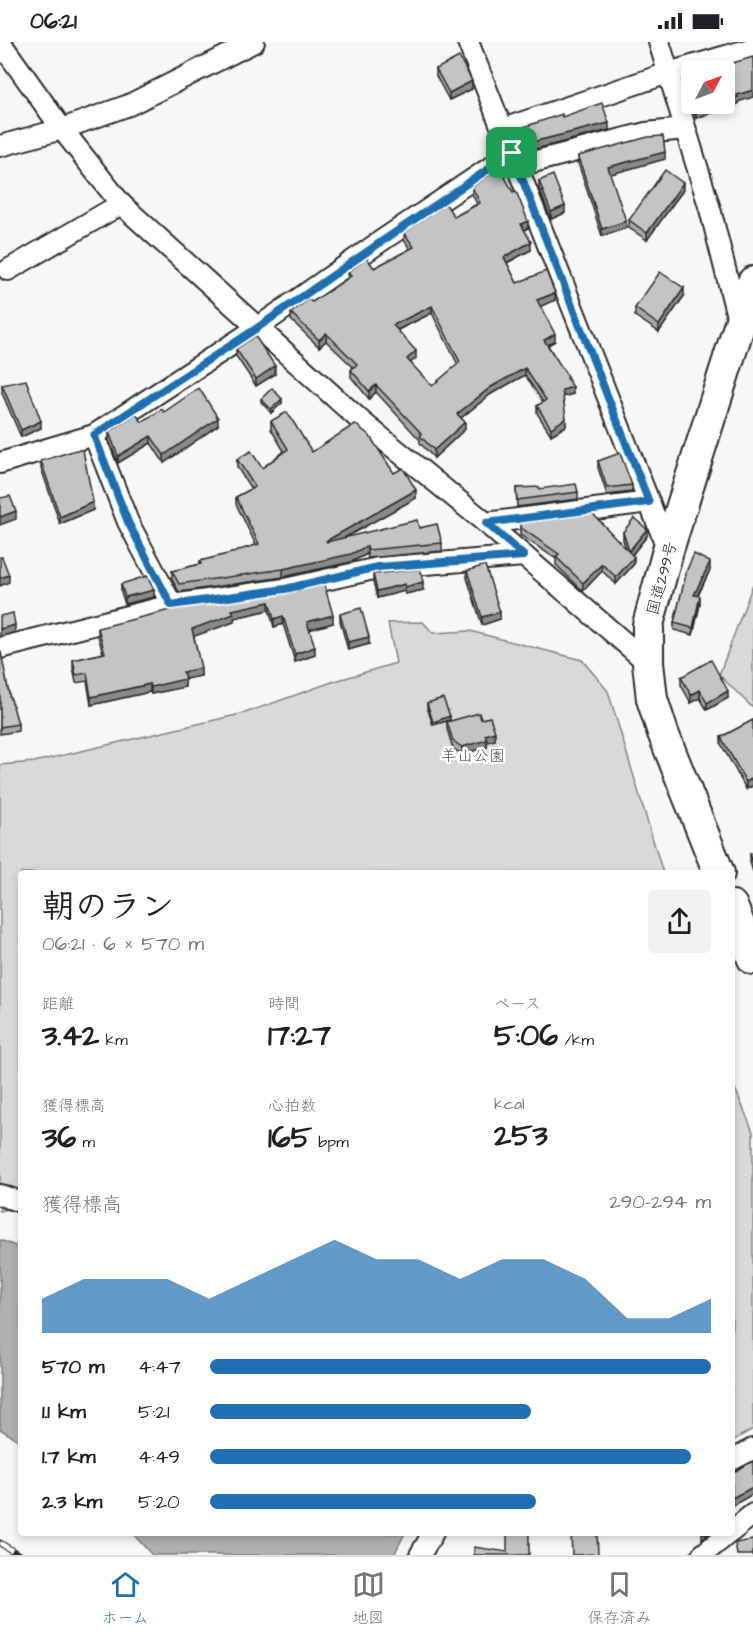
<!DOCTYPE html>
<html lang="ja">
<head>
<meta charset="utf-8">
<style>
	:root { --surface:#fff; --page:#f2f2f2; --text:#202124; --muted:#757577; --line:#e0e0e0; --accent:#1f6fb2 }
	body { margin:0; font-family:"Architects Daughter","Klee One",sans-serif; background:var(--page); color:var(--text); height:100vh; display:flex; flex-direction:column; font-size:22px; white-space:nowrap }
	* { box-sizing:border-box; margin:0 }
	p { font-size:20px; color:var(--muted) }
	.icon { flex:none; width:33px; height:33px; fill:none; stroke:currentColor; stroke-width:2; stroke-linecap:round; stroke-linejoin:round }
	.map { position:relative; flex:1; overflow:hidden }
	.side { position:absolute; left:18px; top:828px; width:717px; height:666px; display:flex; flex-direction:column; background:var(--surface); border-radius:6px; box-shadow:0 3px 9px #0003 }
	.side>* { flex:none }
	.needle { width:39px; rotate:49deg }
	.fabs { position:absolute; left:681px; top:18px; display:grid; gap:12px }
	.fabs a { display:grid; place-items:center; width:54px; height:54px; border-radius:6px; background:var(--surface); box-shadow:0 3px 9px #0003; font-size:30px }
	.pin { position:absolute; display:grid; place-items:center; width:51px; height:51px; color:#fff; margin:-26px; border-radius:12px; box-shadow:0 3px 9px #0006 }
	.round { display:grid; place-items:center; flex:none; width:63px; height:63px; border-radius:6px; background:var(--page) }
	.overview { display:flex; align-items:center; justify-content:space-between; height:102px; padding:0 24px }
	h1 { font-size:33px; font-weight:700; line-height:45px }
	.stats { display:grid; grid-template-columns:repeat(3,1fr); gap:9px; height:102px; padding:6px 24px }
	.stats div { display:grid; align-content:center }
	.stats b { font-size:30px; font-weight:700 }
	.stats small { font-size:16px; font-weight:400 }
	.stats p { font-size:16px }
	.chart { height:168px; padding:12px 24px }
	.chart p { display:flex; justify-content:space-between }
	.chart svg { width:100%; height:108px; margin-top:6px; fill:var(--accent); opacity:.7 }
	ul { padding:0 24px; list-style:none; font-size:20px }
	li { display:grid; grid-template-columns:96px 72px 1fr; align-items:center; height:45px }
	li i { height:15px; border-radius:8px; background:var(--accent) }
	.status { display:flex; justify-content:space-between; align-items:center; height:42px; padding:0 30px; background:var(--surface); direction:ltr }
	.status svg { height:16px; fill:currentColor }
	.tabs { display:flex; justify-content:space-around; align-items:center; height:84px; border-top:2px solid var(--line); background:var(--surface); font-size:16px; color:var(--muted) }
	.tabs a { display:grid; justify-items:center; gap:3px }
	.tabs .selected { color:var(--accent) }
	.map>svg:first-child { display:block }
	.green { fill:#d9d9d9; stroke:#828282; stroke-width:1.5 }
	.water { fill:#b0b0b0; stroke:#7b7b7b; stroke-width:1.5 }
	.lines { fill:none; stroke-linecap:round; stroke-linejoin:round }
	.minor-casing { stroke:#2b2b2b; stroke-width:24 }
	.highway-casing { stroke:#2b2b2b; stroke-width:34 }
	.minor { stroke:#fff; stroke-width:20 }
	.highway { stroke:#fff; stroke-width:30 }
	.rail-casing { stroke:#2b2b2b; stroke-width:7 }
	.rail { stroke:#fff; stroke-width:4.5; stroke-dasharray:14; stroke-linecap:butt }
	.wall { fill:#a9a9a9; stroke:#2b2b2b; stroke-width:1.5; fill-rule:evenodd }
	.shaded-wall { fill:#898989; stroke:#2b2b2b; stroke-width:1.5 }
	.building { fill:#c4c4c4; stroke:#2b2b2b; stroke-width:1.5; fill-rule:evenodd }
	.route-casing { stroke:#fff; stroke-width:12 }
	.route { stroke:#1f6fb2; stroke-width:8 }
	.labels { text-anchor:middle; stroke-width:5; stroke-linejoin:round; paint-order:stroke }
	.street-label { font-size:16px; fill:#2b2b2b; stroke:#fff }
	.park-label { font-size:16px; fill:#565656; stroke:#fff }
</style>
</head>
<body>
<div class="status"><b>06:21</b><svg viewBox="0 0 49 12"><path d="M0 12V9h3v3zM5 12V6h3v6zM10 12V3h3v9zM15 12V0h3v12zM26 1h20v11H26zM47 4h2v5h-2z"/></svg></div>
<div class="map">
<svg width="753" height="1513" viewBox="0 0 753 1513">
	<rect width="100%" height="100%" fill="#f7f7f7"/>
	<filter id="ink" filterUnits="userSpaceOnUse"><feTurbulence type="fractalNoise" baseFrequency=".0167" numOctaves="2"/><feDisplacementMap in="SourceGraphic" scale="12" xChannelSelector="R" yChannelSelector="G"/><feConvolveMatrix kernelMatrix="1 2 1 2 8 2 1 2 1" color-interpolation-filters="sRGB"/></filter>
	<g filter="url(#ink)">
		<g class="green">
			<polygon points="753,542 753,666 719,633"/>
			<polygon points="423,580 433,591 470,589 582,618 608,649 663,831 21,831 21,1164 0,1169 0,723 34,720 245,671 332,640 396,621 388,581"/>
			<polygon points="732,1039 753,1090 753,1387 732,1399"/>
		</g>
		<g class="water">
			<polygon points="0,1198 21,1206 21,1400 0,1387"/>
			<polygon points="132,1491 405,1491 394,1513 152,1513"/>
		</g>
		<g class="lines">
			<g class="minor-casing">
				<g id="minor">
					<polyline points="0,0 62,87 121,162 361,379 486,481 648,621"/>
					<polyline points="468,0 668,508"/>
					<polyline points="659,0 710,167 739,282"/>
					<polyline points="503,87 668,31 753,6"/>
					<polyline points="0,104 62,87 129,63 254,0"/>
					<polyline points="517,124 646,91 685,87"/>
					<polyline points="8,228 121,162"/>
					<polyline points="94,393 128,480 172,563"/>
					<polyline points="0,421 94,393 257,286 381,199 512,111"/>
					<polyline points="486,481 649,460"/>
					<polyline points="0,606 172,563 285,547 378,526 524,514"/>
					<polyline points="0,1153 21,1160"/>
					<polyline points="732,1418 753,1407"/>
					<polyline points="732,1489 753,1472"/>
					<polyline points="420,1513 433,1491"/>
					<polyline points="702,1513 729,1491"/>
				</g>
			</g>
			<g class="highway-casing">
				<g id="highway">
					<polyline points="719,831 663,691 652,657 648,621 648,583 668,508 753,240"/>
					<polyline points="732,864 753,917"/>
				</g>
			</g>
			<use href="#minor" class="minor"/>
			<use href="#highway" class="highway"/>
			<g class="rail-casing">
				<polyline id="rail" points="0,1501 19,1513"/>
			</g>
			<use href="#rail" class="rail"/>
		</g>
		<g class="wall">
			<polygon points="726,23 738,62 696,76 685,43 685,35 692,33 692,62 724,62"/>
			<polygon points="436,27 472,47 449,58 436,34"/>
			<polygon points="562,75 609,88 524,110 518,95 518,87"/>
			<polygon points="578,114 665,117 610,132 626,186 602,194 578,121"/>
			<polygon points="539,139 565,171 551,177 539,146"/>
			<path d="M472,145L528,186L524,188L531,208L507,221L517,241L555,258L540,264L555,299L548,303L568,338L573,352L563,355L566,384L551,393L537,371V364L543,360L525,333L491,352L461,376L465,387L434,416L420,401V398L376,350L369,357L351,335V328L353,325L326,299L319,305L291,278V271L312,260L348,236V230L374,226L410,207L404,198V191L454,175L477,162L472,152ZM432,271L458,323L432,344L410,321L416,316L398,288Z"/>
			<polygon points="683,148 647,198 629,186 629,178"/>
			<polygon points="684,254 659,290 635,274 635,266"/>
			<polygon points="236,307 275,332 256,344 236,314"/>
			<polygon points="2,343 41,386 21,395 2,351"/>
			<polygon points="261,357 282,361 271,371 261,360"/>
			<polygon points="164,370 218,383 164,421 151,401 118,421 109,398 109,390 142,380"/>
			<polygon points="271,379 312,410 394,431 416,456 346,495 419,486 442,501 442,509 368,516 367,512 351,520 283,535 179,550 172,537 172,529 200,522 200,519 236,510 256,503 236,462 236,455 251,447 237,425 237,417 262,426 284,409 271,387"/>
			<polygon points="41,419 93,468 60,482 41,426"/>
			<polygon points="598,419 632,443 632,450 607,453 598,426"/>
			<polygon points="516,446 578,450 578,457 517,465"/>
			<polygon points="520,481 626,506 623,498 623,490 647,494 632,513 634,522 616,542 602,529 583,549 556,523 556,517 520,493"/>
			<polygon points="710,528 698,554 700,562 693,593 674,588 674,581 685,538 685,532"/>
			<polygon points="467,529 500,577 482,583 467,536"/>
			<polygon points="373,532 423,548 405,552 405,549 377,556 373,539"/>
			<polygon points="121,542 154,555 125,562 121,550"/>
			<polygon points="287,551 333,581 309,588 315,613 295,620 283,582 274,585 269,568 234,576 234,580 194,594 201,634 185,637 185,645 151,652 150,650 91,663 87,639 76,641 73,626 73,618 103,611 98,594 98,586"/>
			<polygon points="340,572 369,602 348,608 340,579"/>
			<polygon points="0,610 10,657 18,682 18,689 0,692"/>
			<polygon points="681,635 728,656 707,668 700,656 691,661 681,643"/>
			<polygon points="427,661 450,678 433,683 427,665"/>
			<polygon points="481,677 495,698 487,700 487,705 462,712 453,707 447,687 447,680"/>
			<polygon points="753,678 746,747 721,702 721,695"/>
			<polygon points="753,811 753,830 750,820 750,812"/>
		</g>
		<g class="shaded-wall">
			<polygon points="472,39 472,47 449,58 449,51"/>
			<polygon points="753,48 753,55 738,60 738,62 696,76 696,69 718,62 724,62 724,59 737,53"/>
			<polygon points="609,81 609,88 524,110 524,102"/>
			<polygon points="665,110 665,117 608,133 608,125"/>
			<polygon points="683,141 683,148 647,198 647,191"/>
			<polygon points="565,164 565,171 551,177 551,170"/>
			<polygon points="528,179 528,186 521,189 521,182"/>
			<polygon points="626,179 626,186 602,194 602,187"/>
			<polygon points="531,200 531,208 504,222 504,215"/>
			<polygon points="684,246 684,254 659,290 659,283"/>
			<polygon points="555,251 555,258 537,266 537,258"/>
			<polygon points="432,264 432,271 393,290 393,283"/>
			<polygon points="326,291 326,299 319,305 319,298"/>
			<polygon points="555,292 555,299 544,305 544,298"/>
			<polygon points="416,309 416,316 407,324 407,317"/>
			<polygon points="275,324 275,332 256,344 256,337"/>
			<polygon points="525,326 525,333 491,352 457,379 457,372 491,345"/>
			<polygon points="376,343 376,350 369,357 369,349"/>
			<polygon points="573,345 573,352 562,355 562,348"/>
			<polygon points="282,357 282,361 271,371 271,367"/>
			<polygon points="218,376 218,383 164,421 164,413"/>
			<polygon points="566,376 566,384 551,393 551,386"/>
			<polygon points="41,379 41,386 21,395 21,388"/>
			<polygon points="465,380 465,387 434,416 434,408"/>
			<polygon points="151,394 151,401 118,421 118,414"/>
			<polygon points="416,448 416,456 326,506 326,499"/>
			<polygon points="93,460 93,468 60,482 60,475"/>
			<polygon points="16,469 16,477 0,483 0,475"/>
			<polygon points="647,487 647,494 629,516 629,509"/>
			<polygon points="367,504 367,512 351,520 283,535 283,527"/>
			<polygon points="634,515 634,522 616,542 616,535"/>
			<polygon points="710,520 710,528 694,560 694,553"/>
			<polygon points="602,522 602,529 583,549 583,541"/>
			<polygon points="9,533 9,540 0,544 0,536"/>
			<polygon points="423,540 423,548 405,552 405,545"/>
			<polygon points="405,542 405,549 377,556 377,549"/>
			<polygon points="154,548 154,555 125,562 125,555"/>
			<polygon points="700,554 700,562 693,593 693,586"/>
			<polygon points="269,560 269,568 234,576 234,580 192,595 192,587 232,568"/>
			<polygon points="500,570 500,577 482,583 482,575"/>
			<polygon points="333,573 333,581 307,588 307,580"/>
			<polygon points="283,574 283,582 274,585 274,577"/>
			<polygon points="15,583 15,590 0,595 0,587"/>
			<polygon points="369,595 369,602 348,608 348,600"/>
			<polygon points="315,605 315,613 295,620 295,612"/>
			<polygon points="201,626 201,634 185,637 185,645 151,652 151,645 183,630"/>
			<polygon points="150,642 150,650 91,663 91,655"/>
			<polygon points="700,648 700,656 691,661 691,653"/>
			<polygon points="728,649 728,656 707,668 707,661"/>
			<polygon points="450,674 450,678 433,683 433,680"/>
			<polygon points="495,690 495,698 487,700 487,705 462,712 462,705 485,693"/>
			<polygon points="753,736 753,744 746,747 746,740"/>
			<polygon points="753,1445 753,1452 732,1464 732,1456"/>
			<polygon points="702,1491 709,1491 702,1497"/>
		</g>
		<g class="building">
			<polygon points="459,15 472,39 449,51 436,27"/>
			<polygon points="753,15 753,48 737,53 738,55 724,59 724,28 704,28 726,21 726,23"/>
			<polygon points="692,33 692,56 685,35"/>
			<polygon points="602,61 609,81 524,102 518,87 562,72 562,75"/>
			<polygon points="694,62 718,62 696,69"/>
			<polygon points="663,94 665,110 608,125 626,179 602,187 578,114 648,95"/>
			<path d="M500,126L513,150L516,149L528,179L521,182L531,200L504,215L517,241L546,229L555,251L537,258L555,292L544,298L568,335L567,336L573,345L562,348L566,376L551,386L537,364L546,358L525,326L491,345L457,372L465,380L434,408L420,394L422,392L376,343L369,349L351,328L357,322L326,291L319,298L291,271L308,257L312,260L351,234L348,230L367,216L374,226L414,205L404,191L446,162L454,175L480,161L472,145ZM432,264L460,320L432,344L407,317L416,309L393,283Z"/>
			<polygon points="665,128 683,141 647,191 629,178"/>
			<polygon points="553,133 565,164 551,170 539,139"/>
			<polygon points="660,230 684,246 659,283 635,266"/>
			<polygon points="255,294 275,324 256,337 236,307"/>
			<polygon points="26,338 41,379 21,388 2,343"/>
			<polygon points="199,346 218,376 164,413 151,394 118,414 109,390 136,372 142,380 162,367 164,370"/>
			<polygon points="272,346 282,357 271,367 261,357"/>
			<polygon points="287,370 312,410 355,382 369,393 394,431 403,426 416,448 326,499 327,500 417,478 419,486 437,482 442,501 368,508 367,504 351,512 283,527 179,542 172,529 201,522 200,519 236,510 236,509 259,502 236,455 255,445 237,417 251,409 262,426 288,407 271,379"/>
			<polygon points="76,408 83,408 93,460 60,475 41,419"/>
			<polygon points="620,411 632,443 607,446 598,419"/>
			<polygon points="576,442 578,450 517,458 516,446 539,445 539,447"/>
			<polygon points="10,454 16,469 0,475 0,456"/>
			<polygon points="593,472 634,515 616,535 602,522 583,541 556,515 559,512 520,485 520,481"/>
			<polygon points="634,476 647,487 629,509 623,490"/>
			<polygon points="694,512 710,520 694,553 700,554 693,586 674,581 686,532 685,532"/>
			<polygon points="0,515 2,515 9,533 0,536"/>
			<polygon points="485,523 500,570 482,575 467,529"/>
			<polygon points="420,527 423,540 405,545 405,542 377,549 373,532"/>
			<polygon points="147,534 154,548 125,555 121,542"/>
			<polygon points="324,542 333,573 307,580 315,605 295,612 283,574 274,577 269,560 232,568 234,572 192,587 201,626 183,630 185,637 151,645 150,642 91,655 87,631 76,633 73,618 105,611 98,586 174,567 287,551"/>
			<polygon points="361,566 369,595 348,600 340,572"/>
			<polygon points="13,571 15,583 0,587 0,574"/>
			<polygon points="0,610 1,610 10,657 11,657 18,682 0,685"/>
			<polygon points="711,618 728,649 707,661 700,648 691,653 681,635"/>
			<polygon points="443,656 450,674 433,680 427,661"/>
			<polygon points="479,671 481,677 490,675 495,690 485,693 487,698 462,705 453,699 447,680"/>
			<polygon points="753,678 753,736 746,740 721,695"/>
			<polygon points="753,811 753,822 750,812"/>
			<polygon points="753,1419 753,1445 732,1456 732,1431"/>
			<polygon points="507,1491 529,1491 529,1513 474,1513 474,1505 507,1510"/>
			<polygon points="571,1491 597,1491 598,1512 572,1513"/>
			<polygon points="753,1498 753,1513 737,1513 735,1501"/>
		</g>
	</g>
	<g class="lines" filter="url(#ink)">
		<g class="route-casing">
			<polygon id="route" points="512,111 649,460 486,481 524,514 378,525 285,547 171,563 128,480 94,393 257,286 381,200"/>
		</g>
		<use href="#route" class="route"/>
	</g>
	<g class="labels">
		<g class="street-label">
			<text transform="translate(661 536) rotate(-75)" y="6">国道299号</text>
		</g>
		<g class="park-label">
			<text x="473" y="719">羊山公園</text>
		</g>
	</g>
</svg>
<div class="fabs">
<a><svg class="needle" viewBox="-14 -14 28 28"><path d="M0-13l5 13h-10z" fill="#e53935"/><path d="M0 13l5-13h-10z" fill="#757577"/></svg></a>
</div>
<div class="pin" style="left:512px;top:111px;background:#1e9e55"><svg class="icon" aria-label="arrive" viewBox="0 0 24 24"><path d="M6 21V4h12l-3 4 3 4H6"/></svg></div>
<section class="side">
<div class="overview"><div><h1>朝のラン</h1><p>06:21 · 6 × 570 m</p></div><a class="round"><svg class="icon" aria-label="share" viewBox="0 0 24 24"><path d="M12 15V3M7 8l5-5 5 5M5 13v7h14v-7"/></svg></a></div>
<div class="stats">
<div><p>距離</p><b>3.42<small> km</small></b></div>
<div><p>時間</p><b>17:27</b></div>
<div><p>ペース</p><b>5:06<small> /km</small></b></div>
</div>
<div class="stats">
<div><p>獲得標高</p><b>36<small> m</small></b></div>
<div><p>心拍数</p><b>165<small> bpm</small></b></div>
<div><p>kcal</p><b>253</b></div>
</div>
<div class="chart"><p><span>獲得標高</span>290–294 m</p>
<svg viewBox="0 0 160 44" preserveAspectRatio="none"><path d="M0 44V30L10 22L20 22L30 22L40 30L50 22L60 14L70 6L80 14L90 14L100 22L110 14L120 14L130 22L140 38L150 38L160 30V44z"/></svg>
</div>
<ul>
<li><b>570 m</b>4:47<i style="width:100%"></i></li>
<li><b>1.1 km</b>5:21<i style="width:64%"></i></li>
<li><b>1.7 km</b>4:49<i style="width:96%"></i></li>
<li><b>2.3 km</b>5:20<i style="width:65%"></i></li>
</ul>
</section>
</div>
<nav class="tabs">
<a class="selected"><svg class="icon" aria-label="home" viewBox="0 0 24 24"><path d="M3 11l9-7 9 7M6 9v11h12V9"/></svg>ホーム</a>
<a><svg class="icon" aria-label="map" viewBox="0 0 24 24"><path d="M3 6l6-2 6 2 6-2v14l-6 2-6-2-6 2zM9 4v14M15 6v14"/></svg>地図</a>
<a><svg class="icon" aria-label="saved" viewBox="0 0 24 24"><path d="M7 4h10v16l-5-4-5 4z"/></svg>保存済み</a>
</nav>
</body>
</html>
